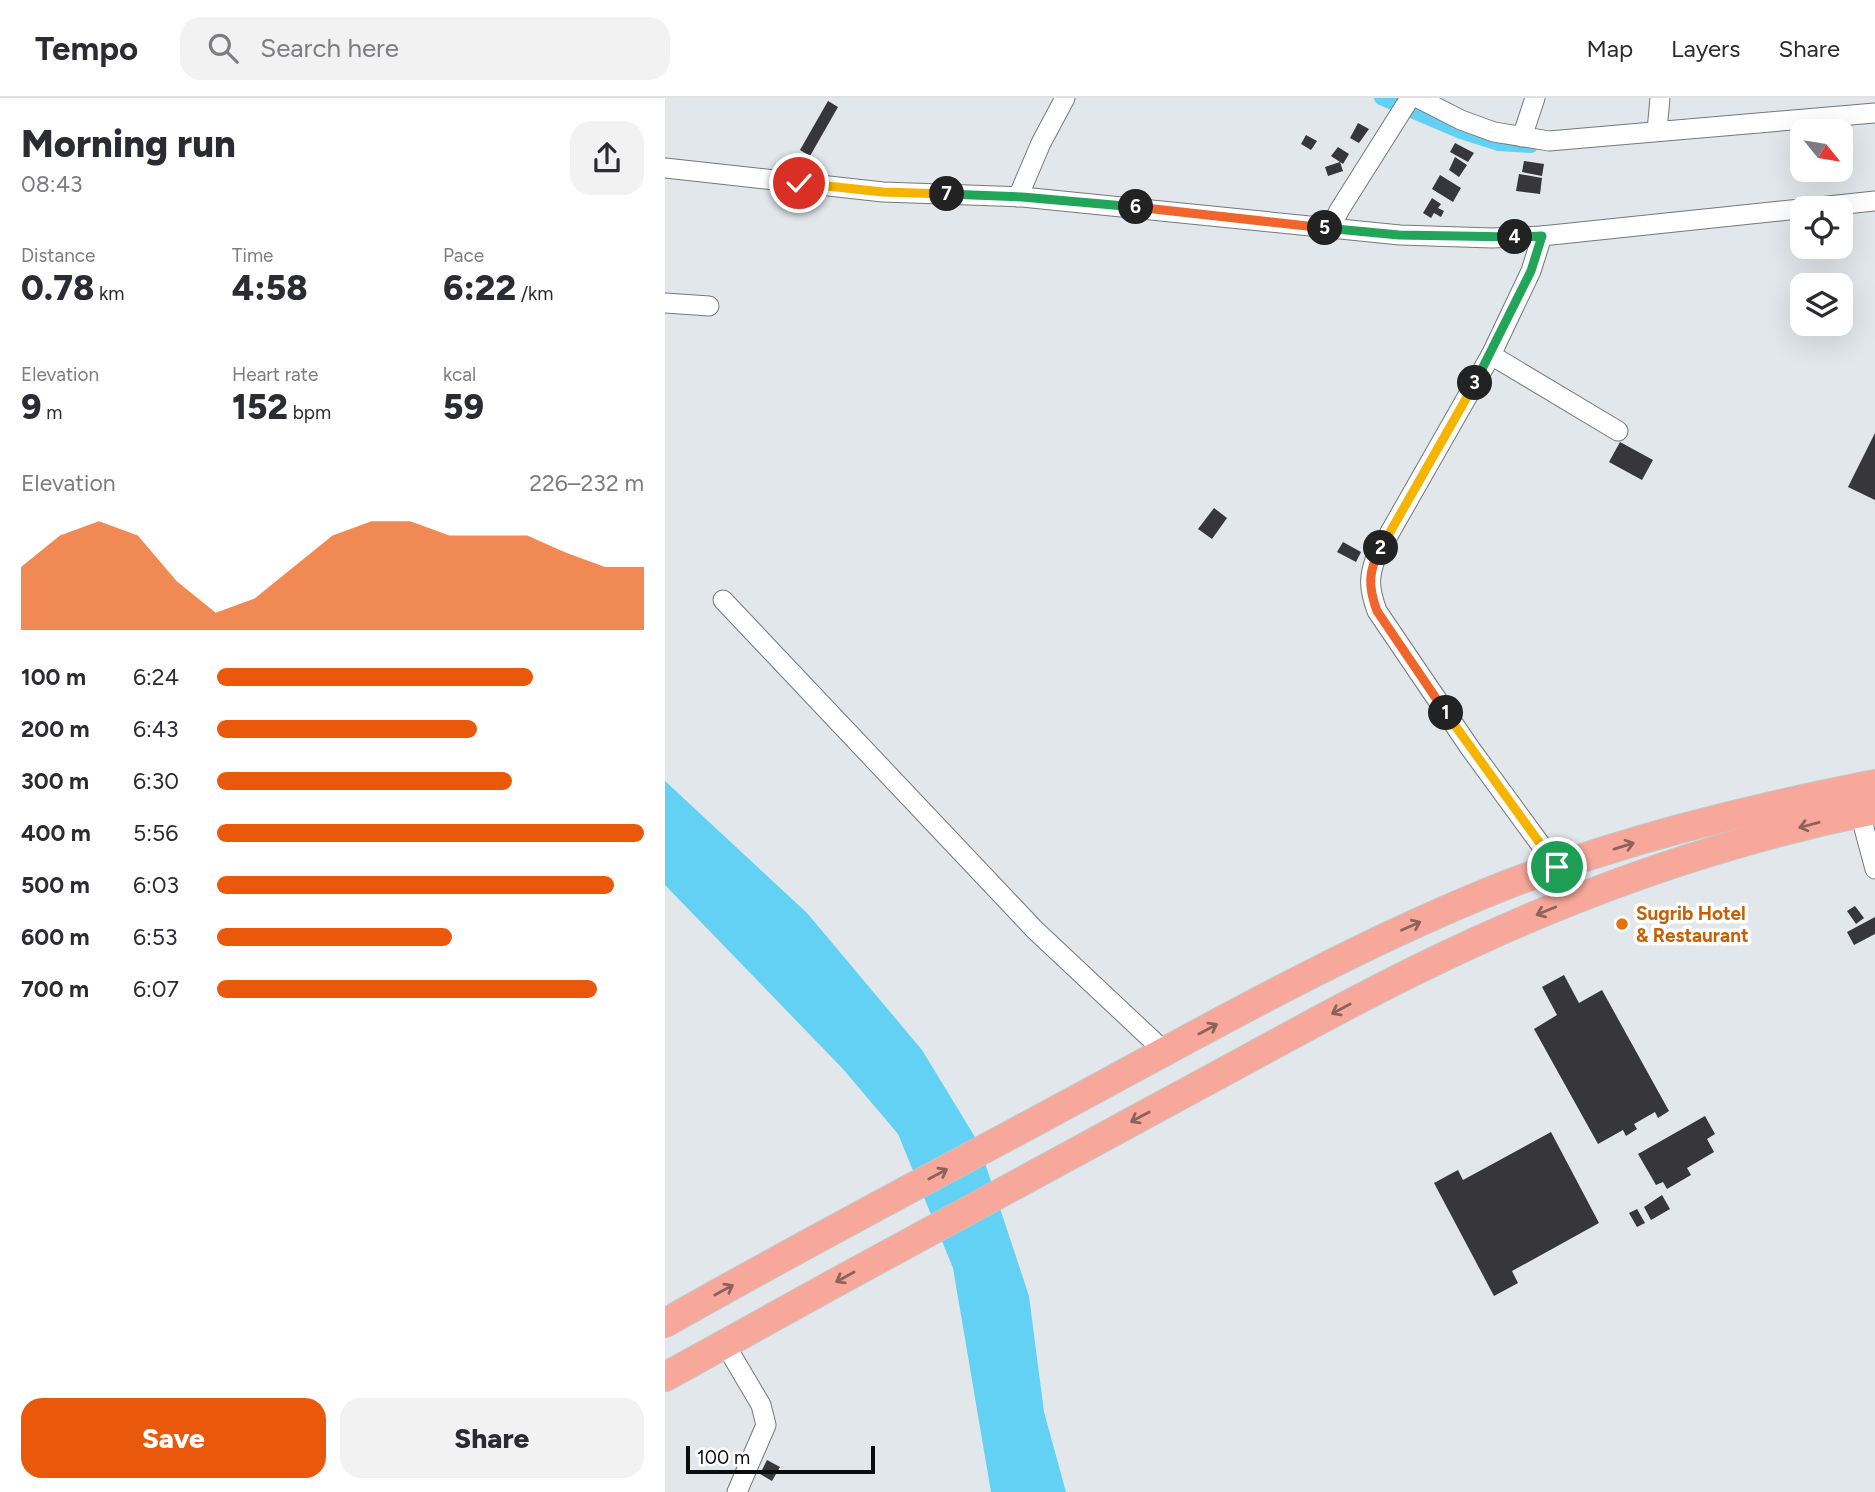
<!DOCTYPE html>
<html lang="en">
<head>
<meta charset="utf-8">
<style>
	:root { --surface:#fff; --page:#f2f2f3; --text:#2b2b33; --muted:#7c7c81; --line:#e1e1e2; --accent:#ea580c }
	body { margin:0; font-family:Figtree,sans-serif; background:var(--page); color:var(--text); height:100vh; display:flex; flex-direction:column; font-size:26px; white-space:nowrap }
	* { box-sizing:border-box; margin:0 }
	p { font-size:23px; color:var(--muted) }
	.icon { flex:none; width:38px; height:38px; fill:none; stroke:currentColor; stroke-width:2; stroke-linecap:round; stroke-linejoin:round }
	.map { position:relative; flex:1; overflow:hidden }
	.details { display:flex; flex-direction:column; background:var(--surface); width:665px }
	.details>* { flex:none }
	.needle { width:46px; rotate:120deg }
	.tools { position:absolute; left:1125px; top:21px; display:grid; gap:14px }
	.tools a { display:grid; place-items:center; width:63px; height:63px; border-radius:14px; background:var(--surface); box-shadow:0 7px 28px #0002; font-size:35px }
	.scale { position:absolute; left:21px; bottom:18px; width:189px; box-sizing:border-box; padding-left:7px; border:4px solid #0b0c0d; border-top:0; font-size:19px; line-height:24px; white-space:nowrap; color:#0b0c0d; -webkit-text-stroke:5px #fff; paint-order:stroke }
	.pin { position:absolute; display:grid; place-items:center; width:60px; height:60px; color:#fff; margin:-30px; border:4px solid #fff; border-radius:50%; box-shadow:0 2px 7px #0007 }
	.km { position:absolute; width:35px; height:35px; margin:-18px; border-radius:50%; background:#222; color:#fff; font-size:19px; line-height:35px; text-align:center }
	.round { display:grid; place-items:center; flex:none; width:74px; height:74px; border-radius:21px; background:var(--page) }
	.summary { display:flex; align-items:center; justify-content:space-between; height:119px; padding:0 21px }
	h1 { font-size:38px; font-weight:800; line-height:52px }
	.figures { display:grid; grid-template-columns:repeat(3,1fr); gap:10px; height:119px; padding:7px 21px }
	.figures div { display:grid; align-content:center }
	.figures b { font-size:35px; font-weight:800 }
	.figures small { font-size:19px; font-weight:400 }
	.figures p { font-size:19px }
	.chart { height:196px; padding:14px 21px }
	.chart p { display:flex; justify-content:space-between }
	.chart svg { width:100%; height:126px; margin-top:7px; fill:var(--accent); opacity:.7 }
	.button { display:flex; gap:14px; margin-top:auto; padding:14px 21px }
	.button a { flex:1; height:80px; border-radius:21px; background:var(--accent); color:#fff; font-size:28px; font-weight:800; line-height:80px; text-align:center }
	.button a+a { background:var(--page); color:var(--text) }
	ul { padding:0 21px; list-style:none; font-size:23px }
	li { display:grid; grid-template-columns:112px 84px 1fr; align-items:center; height:52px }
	li i { height:18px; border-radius:9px; background:var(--accent) }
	header { display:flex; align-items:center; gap:42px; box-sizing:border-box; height:98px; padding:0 35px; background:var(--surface); border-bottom:2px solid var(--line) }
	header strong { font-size:33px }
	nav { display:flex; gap:38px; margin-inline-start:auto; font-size:24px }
	.search { width:490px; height:63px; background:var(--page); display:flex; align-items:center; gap:18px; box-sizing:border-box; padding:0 24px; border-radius:21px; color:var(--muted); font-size:26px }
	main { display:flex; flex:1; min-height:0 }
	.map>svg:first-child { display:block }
	.water { fill:#62d1f3 }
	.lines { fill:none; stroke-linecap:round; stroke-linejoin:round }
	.canal { stroke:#62d1f3; stroke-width:14 }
	.building { fill:#36363b }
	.minor-casing { stroke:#73787b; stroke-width:21 }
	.highway-casing { stroke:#c4c5c5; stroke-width:30 }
	.minor { stroke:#fff; stroke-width:19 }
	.highway { stroke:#f8a89a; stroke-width:28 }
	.oneway { stroke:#8d625b }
	.split-1-casing { stroke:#fff; stroke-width:14 }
	.split-2-casing { stroke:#fff; stroke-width:14 }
	.split-3-casing { stroke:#fff; stroke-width:14 }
	.split-4-casing { stroke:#fff; stroke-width:14 }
	.split-5-casing { stroke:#fff; stroke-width:14 }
	.split-6-casing { stroke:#fff; stroke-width:14 }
	.split-7-casing { stroke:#fff; stroke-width:14 }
	.split-8-casing { stroke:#fff; stroke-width:14 }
	.split-1 { stroke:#f5b400; stroke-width:9 }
	.split-2 { stroke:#f0652b; stroke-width:9 }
	.split-3 { stroke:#f5b400; stroke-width:9 }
	.split-4 { stroke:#22a559; stroke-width:9 }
	.split-5 { stroke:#22a559; stroke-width:9 }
	.split-6 { stroke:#f0652b; stroke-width:9 }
	.split-7 { stroke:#22a559; stroke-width:9 }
	.split-8 { stroke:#f5b400; stroke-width:9 }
	.food-dot { fill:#e8710a; stroke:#fff; stroke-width:2.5 }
	.labels { text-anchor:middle; stroke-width:7; stroke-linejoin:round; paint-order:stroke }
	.food-label { font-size:19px; font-weight:bold; fill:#c56008; stroke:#fff; text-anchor:start }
</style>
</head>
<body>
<header>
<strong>Tempo</strong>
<div class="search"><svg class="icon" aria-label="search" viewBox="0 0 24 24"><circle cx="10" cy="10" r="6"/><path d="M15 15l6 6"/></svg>Search here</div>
<nav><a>Map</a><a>Layers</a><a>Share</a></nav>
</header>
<main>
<section class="details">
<div class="summary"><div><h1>Morning run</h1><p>08:43</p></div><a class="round"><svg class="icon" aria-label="share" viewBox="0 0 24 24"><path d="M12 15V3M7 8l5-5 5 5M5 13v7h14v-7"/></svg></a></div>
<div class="figures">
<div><p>Distance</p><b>0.78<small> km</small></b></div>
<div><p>Time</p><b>4:58</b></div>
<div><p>Pace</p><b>6:22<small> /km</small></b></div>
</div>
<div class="figures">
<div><p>Elevation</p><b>9<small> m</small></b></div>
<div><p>Heart rate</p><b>152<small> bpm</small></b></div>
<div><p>kcal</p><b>59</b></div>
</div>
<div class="chart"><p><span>Elevation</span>226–232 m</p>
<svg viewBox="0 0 160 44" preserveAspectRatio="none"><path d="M0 44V22L10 11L20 6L30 11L40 27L50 38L60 33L70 22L80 11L90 6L100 6L110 11L120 11L130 11L140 17L150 22L160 22V44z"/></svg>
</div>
<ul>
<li><b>100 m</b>6:24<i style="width:74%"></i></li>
<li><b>200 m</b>6:43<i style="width:61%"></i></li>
<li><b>300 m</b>6:30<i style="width:69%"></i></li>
<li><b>400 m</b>5:56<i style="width:100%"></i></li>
<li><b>500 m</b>6:03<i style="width:93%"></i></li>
<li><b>600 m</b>6:53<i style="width:55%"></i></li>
<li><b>700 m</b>6:07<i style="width:89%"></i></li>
</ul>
<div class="button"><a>Save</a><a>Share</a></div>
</section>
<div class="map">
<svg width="1210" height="1394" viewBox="0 0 1210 1394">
	<rect width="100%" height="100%" fill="#e2e7eb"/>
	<polygon class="water" points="0,683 142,815 257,952 313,1044 364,1198 379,1314 401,1394 326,1394 288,1170 233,1036 178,971 0,787"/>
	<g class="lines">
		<polyline class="canal" points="716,0 796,34 834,46 866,48"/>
	</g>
	<g class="building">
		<polygon points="163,3 173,9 145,58 135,52"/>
		<polygon points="693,25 704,31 694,45 685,40"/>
		<polygon points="641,37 652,43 646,52 636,46"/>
		<polygon points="790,45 809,55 803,64 785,54"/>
		<polygon points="673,49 684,56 678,66 666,58"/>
		<polygon points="790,59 802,67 794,79 784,72"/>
		<polygon points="859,63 879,66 877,78 857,74"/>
		<polygon points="675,64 678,73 663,78 660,69"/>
		<polygon points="854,76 877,80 875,96 851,93"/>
		<polygon points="775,77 796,90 788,104 767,91"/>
		<polygon points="767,100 776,106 773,110 779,113 776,119 769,115 766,120 758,115"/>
		<polygon points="1210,335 1210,402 1183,389"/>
		<polygon points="955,344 988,362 977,382 944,364"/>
		<polygon points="549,410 562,420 547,441 533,431"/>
		<polygon points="678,444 696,454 691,464 672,454"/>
		<polygon points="1190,808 1199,820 1191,826 1182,813"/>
		<polygon points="1210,819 1210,836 1189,847 1182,834"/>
		<polygon points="899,877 914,905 937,892 1004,1013 993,1020 990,1014 969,1026 972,1031 961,1038 958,1032 933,1046 869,931 892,917 877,889"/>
		<polygon points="1040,1018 1050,1036 1042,1041 1049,1054 1022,1070 1026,1077 1002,1091 998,1084 991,1087 973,1056"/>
		<polygon points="886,1034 934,1125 847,1173 853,1185 829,1198 769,1085 793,1072 798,1082"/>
		<polygon points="997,1097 1005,1111 986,1122 979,1109"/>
		<polygon points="972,1111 980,1125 972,1129 964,1115"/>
		<polygon points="102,1362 115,1369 107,1383 95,1376"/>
	</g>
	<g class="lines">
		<g class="minor-casing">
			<g id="minor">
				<polyline points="753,0 796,22 829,34 884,43 1210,15"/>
				<polyline points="992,33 995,0"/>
				<polyline points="857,39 870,0"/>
				<polyline points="0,70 218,94 357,99 735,137 827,140 877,138 1210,103"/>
				<polyline points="353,99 376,45 400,0"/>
				<polyline points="665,130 675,111 745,0"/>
				<path d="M877,138L866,173L826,257L712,457C703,478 704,491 712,513L805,650L892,769"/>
				<polyline points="0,205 44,208"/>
				<polyline points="826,257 953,333"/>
				<polyline points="58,502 370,832 500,954"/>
				<polyline points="1195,715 1210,771"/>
				<polyline points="60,1246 96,1307 101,1327 72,1394"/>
			</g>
		</g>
		<g class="highway-casing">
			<g id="highway">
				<path d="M0,1225C128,1152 258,1084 388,1014C535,935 681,851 836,789C957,742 1083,711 1210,686"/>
				<path d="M0,1279C167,1186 334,1095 503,1004C604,950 703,893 808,845C936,786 1071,740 1210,712"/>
			</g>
		</g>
		<use href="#minor" class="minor"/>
		<use href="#highway" class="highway"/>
	</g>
	<defs><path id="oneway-shaft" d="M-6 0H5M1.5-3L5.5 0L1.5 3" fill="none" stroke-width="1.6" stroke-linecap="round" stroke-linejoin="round" transform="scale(1.75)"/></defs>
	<g class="oneway">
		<use href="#oneway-shaft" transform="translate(1144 727) rotate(165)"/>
		<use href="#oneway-shaft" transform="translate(959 748) rotate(-17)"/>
		<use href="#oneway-shaft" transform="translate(881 813) rotate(158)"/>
		<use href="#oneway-shaft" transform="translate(746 828) rotate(-24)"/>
		<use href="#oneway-shaft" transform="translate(676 911) rotate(152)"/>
		<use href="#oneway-shaft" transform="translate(543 931) rotate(-28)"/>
		<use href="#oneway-shaft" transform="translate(475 1019) rotate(152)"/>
		<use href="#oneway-shaft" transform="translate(273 1076) rotate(-28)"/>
		<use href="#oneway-shaft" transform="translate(180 1179) rotate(151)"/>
		<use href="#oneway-shaft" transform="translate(59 1192) rotate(-29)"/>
	</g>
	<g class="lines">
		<g class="split-1-casing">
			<polyline id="split-1" points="781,615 892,769"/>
		</g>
		<g class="split-2-casing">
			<path id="split-2" d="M716,450C703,472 703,489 712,513L781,615"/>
		</g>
		<g class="split-3-casing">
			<polyline id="split-3" points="716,450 810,285"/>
		</g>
		<g class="split-4-casing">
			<polyline id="split-4" points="810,285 866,173 877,138 850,139"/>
		</g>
		<g class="split-5-casing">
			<polyline id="split-5" points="660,130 734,137 850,139"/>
		</g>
		<g class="split-6-casing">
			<polyline id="split-6" points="471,109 660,130"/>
		</g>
		<g class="split-7-casing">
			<polyline id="split-7" points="282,96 357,99 471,109"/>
		</g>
		<g class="split-8-casing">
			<polyline id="split-8" points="134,85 218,94 282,96"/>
		</g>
		<use href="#split-1" class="split-1"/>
		<use href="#split-2" class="split-2"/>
		<use href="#split-3" class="split-3"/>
		<use href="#split-4" class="split-4"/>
		<use href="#split-5" class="split-5"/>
		<use href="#split-6" class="split-6"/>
		<use href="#split-7" class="split-7"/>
		<use href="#split-8" class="split-8"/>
	</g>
	<circle class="food-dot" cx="957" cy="826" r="7"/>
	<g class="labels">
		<g class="food-label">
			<text x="971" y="822">Sugrib Hotel<tspan x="971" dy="22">&amp; Restaurant</tspan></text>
		</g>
	</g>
</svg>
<div class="tools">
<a><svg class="needle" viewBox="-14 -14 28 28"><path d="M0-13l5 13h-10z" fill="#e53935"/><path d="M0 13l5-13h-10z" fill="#7c7c81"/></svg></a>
<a><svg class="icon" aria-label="locate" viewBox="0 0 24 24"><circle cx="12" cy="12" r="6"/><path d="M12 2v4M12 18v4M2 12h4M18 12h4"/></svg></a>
<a><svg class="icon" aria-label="layers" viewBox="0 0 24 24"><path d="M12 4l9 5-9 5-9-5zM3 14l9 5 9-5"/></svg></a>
</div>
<div class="scale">100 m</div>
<div class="pin" style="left:892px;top:769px;background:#1e9e55"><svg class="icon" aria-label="arrive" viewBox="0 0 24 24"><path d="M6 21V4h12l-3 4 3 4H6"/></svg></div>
<div class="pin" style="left:134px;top:85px;background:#d93025"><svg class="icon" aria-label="check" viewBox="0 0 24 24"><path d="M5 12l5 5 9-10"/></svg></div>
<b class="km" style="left:781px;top:615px">1</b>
<b class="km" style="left:716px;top:450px">2</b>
<b class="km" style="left:810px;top:285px">3</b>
<b class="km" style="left:850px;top:139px">4</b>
<b class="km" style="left:660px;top:130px">5</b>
<b class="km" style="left:471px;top:109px">6</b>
<b class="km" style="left:282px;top:96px">7</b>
</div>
</main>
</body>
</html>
